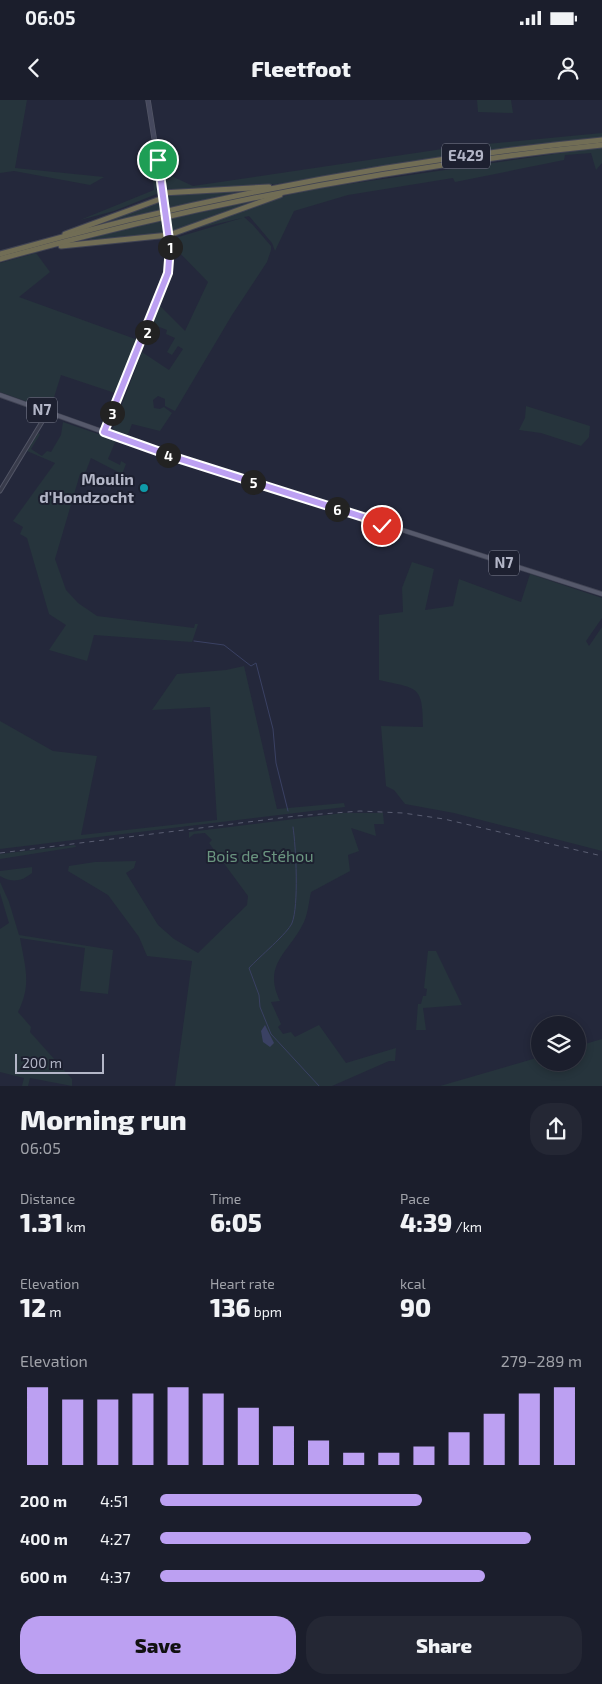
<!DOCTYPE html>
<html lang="en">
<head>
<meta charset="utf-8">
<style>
	:root { --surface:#1b1e2c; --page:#242734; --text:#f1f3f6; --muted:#a0a2a9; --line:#393c48; --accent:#bca0f2 }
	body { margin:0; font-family:"Exo 2",sans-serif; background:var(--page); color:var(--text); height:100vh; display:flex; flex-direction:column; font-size:19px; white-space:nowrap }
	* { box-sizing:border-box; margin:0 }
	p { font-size:16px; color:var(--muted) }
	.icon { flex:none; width:28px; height:28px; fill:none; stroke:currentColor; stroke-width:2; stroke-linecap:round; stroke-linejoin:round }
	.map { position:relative; height:986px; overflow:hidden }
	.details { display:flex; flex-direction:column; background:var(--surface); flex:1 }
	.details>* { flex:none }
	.buttons { position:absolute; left:531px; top:916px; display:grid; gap:10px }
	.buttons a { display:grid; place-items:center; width:55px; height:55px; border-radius:50%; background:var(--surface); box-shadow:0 2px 8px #0003,0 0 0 1px var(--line); font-size:25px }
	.scale { position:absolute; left:15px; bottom:12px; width:89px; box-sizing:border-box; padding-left:5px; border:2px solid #b3b6c7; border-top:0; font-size:14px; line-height:18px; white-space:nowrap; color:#b3b6c7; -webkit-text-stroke:4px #1d2030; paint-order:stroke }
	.pin { position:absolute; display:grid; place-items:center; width:42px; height:42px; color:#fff; margin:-21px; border:2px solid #fff; border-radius:50%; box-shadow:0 1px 5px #0007 }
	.km { position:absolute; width:25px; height:25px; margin:-12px; border-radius:50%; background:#222; color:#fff; font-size:14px; line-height:25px; text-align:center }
	.round { display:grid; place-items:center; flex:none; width:52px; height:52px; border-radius:20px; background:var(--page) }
	.headline { display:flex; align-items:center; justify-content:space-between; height:85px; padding:0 20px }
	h1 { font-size:28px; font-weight:800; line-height:38px }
	.figures { display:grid; grid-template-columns:repeat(3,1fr); gap:8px; height:85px; padding:5px 20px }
	.figures div { display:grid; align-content:center }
	.figures b { font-size:25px; font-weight:800 }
	.figures small { font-size:14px; font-weight:400 }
	.figures p { font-size:14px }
	.chart { height:140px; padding:10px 20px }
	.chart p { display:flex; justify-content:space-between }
	.chart svg { width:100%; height:90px; margin-top:5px; stroke:var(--accent); stroke-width:6 }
	.cta { display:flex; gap:10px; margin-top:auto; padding:10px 20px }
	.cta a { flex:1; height:58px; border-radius:20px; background:var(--accent); color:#111; font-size:20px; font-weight:800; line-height:58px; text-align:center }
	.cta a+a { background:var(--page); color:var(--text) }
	ul { padding:0 20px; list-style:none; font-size:16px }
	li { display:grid; grid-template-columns:80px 60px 1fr; align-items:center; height:38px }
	li i { height:12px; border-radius:6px; background:var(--accent) }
	.status { display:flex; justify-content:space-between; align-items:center; height:35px; padding:0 25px; background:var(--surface); direction:ltr }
	.status svg { height:14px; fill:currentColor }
	header { display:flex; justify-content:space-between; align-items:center; height:65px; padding:0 20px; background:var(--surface); font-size:22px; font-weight:800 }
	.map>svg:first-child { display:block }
	.green { fill:#26343c }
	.water { fill:#3a4163 }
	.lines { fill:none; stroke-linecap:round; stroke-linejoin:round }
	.stream { stroke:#3a4163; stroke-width:1 }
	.tertiary-casing { stroke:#535666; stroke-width:5 }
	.secondary-casing { stroke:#535666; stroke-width:5.5 }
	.primary-casing { stroke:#414454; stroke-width:5.5 }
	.motorway-casing { stroke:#404353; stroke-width:7 }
	.tertiary { stroke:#383b4b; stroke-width:3 }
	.secondary { stroke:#46495e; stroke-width:4 }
	.primary { stroke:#56596b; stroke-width:4 }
	.motorway { stroke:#716d55; stroke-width:5 }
	.rail { stroke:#5a5e72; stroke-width:1; stroke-dasharray:5 5; stroke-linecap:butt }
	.secondary-bridge-casing { stroke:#535666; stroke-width:5.5; stroke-linecap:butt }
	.secondary-bridge { stroke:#46495e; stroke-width:4 }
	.route-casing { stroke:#fff; stroke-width:10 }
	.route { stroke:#bca0f2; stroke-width:6 }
	.culture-dot { fill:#0f9aa8; stroke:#1d2030; stroke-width:2 }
	.labels { text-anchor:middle; stroke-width:4; stroke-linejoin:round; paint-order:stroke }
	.shield { fill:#1d2030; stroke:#86899a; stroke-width:1 }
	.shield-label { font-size:15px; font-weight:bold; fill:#b3b6c7 }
	.poi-label { font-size:16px; font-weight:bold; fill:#b3b6c7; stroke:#1d2030; text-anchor:end }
	.park-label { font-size:16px; fill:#6b9680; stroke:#1d2030 }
</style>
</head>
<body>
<div class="status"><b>06:05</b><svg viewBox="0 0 49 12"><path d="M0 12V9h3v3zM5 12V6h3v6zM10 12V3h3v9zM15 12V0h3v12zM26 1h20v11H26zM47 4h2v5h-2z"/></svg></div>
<header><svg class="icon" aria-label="back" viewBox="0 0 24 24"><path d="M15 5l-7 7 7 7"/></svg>Fleetfoot<svg class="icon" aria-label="person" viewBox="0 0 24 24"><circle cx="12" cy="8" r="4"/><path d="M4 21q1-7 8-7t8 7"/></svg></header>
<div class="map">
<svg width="602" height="987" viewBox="0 0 602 987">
	<rect width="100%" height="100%" fill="#24283b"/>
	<g class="green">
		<polygon points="0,0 27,0 15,68 104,77 90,85 14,71 0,73"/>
		<polygon points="477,0 511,0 513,13 478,12"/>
		<polygon points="602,33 602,38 477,52 277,84 168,92 163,78 165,73 193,86 456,47"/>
		<polygon points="602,47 602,63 596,70 591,53 565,55 564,60 455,82 453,78 348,95 294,111 275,151 272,143 249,116 244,117 253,125 271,146 271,150 267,162 232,215 175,311 165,306 165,299 158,296 153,300 154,308 160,309 164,307 172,313 160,331 132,324 127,337 112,331 142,252 169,270 183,249 178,246 172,255 167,252 175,238 166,234 167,230 157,226 153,234 149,233 160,206 185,231 208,182 174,147 175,138 242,118 178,133 288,95 321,88"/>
		<polygon points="151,61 155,63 159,93 114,111 80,120 154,90"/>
		<polygon points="235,90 234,93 168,108 167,95"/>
		<polygon points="157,102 160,102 161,110 100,125 99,123"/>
		<polygon points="249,102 249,104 172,132 170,119"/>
		<polygon points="161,121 163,133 91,141 90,138"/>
		<polygon points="36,153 50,172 19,197 138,240 115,293 61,275 50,310 0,292 0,163"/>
		<polygon points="526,306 590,326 589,337 581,346 541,333 519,330 525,318"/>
		<polygon points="63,322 116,340 108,359 120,365 121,361 126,364 122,374 91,358 86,371 80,374 55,459 66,490 78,503 97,516 194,528 195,524 198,524 192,542 94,535 87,561 49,550 66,525 49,514 27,438 20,434 23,427 13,421 55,363 27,351 38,333 40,334 31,349 42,356 47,351 51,352 61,335"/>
		<path d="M412,462L434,469L425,510L453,506L459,479L521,502L530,474L602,498V518L586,541L589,546L602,527V751L454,713L405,704L394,690L386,686L381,626L423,627C423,584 417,589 379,580V515L403,512L402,488Z"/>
		<polygon points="244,566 277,709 344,703 345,707 0,749 0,621 53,651 97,656 81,735 217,720 210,607 152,610 177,574 226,570"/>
		<path d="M343,713H383L384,724H374L376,736L351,728L359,751L348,755L350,771L311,792C309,801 308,813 304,822C289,853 262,864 280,901L271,902L281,924L278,927L283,934L291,932L295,937L319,925L346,963L396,948L395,961H389L332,986H175L192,861L147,856L139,837L108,795L68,771L69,766L95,762L136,761L134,768L126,773L158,825L174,839L198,853L247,805L248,796L209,743L212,740L205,733L194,734L189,738V732Z"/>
		<polygon points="75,745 76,747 0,759 0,754"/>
		<path d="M32,767V773C21,782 12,783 0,776V771Z"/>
		<path d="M0,782L9,802L19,835L113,850L108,894L80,891L85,848L20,838C25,867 32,884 18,912L31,927L30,932L72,979V986L30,978L28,986H22L24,978L0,972V829L9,823L0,793Z"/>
		<polygon points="428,851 436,851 462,905 423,908 426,930 416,930 418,904 421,904 423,896 426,896 427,889 424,888"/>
		<polygon points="602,939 602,986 440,986 540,957 540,962 578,962 578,946"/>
	</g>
	<polygon class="water" points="265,925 274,943 270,947 263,942 261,931"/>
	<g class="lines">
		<g class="stream">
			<polyline points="194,541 224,545 251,566 256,563 273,629 276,663 288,711"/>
			<path d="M293,727C296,747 299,806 292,823C288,833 258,858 249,868L259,895L260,907L271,934L320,987"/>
		</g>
		<g class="tertiary-casing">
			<polyline id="tertiary" points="0,391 48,312"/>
		</g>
		<g class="secondary-casing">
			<g id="secondary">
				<polyline points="148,0 163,94"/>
				<polyline points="104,333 166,181 170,166 169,134"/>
			</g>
		</g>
		<g class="primary-casing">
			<g id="primary">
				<polyline points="0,295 177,358 382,423"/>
				<polyline points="382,423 382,428 386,433 391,433 396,428"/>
				<polyline points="382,423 390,419 395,423 396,428"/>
				<polyline points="396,428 602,494"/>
			</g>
		</g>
		<g class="motorway-casing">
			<g id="motorway">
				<polyline points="162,93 269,87"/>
				<polyline points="65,134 163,98"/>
				<polyline points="61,146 169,135 280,95"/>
				<path d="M0,154C196,98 399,60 602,40"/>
				<path d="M0,159C197,104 398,66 602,45"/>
			</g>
		</g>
		<use href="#tertiary" class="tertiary"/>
		<use href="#secondary" class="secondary"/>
		<use href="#primary" class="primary"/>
		<use href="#motorway" class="motorway"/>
		<polyline class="rail" points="0,753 296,716 360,711 403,713 444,719 602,756"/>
		<g class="secondary-bridge-casing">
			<polyline id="secondary-bridge" points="164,102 168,132"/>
		</g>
		<use href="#secondary-bridge" class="secondary-bridge"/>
	</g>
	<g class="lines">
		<g class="route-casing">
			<polyline id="route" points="158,60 170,147 168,173 104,332 177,358 382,423 382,426"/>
		</g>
		<use href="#route" class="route"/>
	</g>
	<circle class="culture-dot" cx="144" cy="388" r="5"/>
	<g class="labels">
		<g class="shield">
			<rect x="442" y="43.5" width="48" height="25" rx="4"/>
			<rect x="27" y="297.5" width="30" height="25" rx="4"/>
			<rect x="489" y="450.5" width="30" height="25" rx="4"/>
		</g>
		<g class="shield-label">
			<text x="466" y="61">E429</text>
			<text x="42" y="315">N7</text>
			<text x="504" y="468">N7</text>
		</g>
		<g class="poi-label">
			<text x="134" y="385">Moulin<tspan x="134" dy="18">d'Hondzocht</tspan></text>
		</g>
		<g class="park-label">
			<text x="260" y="762">Bois de Stéhou</text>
		</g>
	</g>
</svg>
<div class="buttons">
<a><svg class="icon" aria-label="layers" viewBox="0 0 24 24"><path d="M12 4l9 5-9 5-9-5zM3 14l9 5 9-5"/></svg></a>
</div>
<div class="scale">200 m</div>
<div class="pin" style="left:158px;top:60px;background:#1e9e55"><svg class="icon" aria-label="arrive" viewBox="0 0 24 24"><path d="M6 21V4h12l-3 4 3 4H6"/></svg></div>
<div class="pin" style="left:382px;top:426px;background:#d93025"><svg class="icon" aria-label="check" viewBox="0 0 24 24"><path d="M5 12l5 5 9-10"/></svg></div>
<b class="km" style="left:170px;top:147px">1</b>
<b class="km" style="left:147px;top:232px">2</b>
<b class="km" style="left:112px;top:313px">3</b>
<b class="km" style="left:168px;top:355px">4</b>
<b class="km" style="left:253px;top:382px">5</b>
<b class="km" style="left:337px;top:409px">6</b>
</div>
<section class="details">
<div class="headline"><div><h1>Morning run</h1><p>06:05</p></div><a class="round"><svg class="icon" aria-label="share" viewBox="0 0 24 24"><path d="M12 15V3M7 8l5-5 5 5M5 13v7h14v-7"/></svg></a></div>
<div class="figures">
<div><p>Distance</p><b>1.31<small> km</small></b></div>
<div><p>Time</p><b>6:05</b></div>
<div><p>Pace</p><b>4:39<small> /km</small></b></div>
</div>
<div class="figures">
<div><p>Elevation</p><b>12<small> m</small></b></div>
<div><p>Heart rate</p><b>136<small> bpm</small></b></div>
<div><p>kcal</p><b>90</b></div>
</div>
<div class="chart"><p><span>Elevation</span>279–289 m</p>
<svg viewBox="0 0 160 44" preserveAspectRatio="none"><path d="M5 44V6M15 44V12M25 44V12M35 44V9M45 44V6M55 44V9M65 44V16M75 44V25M85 44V32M95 44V38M105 44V38M115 44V35M125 44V28M135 44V19M145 44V9M155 44V6"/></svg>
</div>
<ul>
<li><b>200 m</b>4:51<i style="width:62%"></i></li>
<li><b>400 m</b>4:27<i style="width:88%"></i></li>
<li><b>600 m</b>4:37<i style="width:77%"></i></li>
</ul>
<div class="cta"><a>Save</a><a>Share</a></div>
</section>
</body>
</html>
